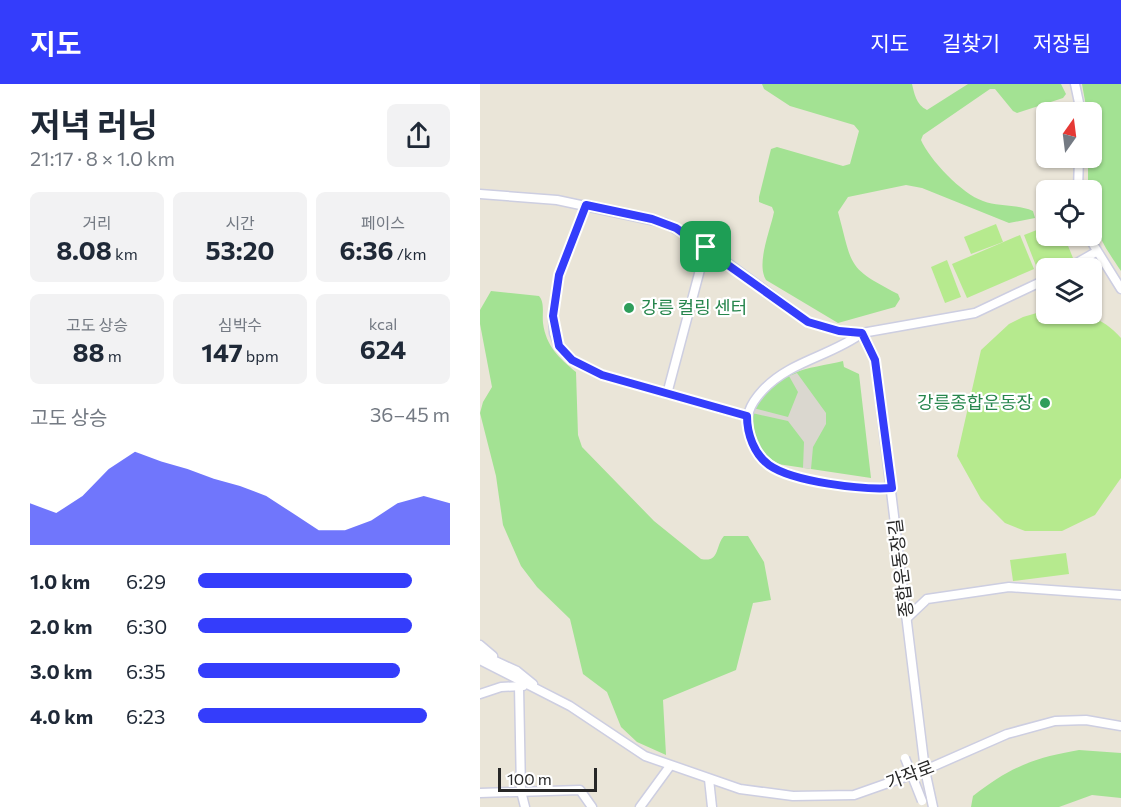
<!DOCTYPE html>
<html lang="ko">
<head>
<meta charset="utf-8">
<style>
	:root { --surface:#fff; --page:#f2f2f3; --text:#1f2937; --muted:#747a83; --accent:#343dfb }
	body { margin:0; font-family:Commissioner,"Noto Sans KR",sans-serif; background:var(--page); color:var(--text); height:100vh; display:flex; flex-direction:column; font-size:22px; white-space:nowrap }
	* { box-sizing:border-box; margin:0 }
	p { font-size:20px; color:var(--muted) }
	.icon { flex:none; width:33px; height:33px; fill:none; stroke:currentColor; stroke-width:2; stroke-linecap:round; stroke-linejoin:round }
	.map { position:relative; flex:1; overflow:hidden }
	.sheet { display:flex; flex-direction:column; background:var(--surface); width:480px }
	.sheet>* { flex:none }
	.needle { width:39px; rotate:14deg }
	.controls { position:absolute; left:556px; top:18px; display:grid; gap:12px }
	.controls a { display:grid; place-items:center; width:66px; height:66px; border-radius:9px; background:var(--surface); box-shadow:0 2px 4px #0004; font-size:30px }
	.scale { position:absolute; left:18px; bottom:15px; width:99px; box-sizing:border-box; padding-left:6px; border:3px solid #272727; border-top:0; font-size:16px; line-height:21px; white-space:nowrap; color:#272727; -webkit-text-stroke:4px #fff; paint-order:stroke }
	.pin { position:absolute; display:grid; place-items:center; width:51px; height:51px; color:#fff; margin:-26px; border-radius:12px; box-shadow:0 3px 9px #0006 }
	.round { display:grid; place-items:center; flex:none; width:63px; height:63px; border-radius:9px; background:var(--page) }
	.overview { display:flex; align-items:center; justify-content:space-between; height:102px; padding:0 30px }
	h1 { font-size:33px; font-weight:700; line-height:45px }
	.figures { display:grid; grid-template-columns:repeat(3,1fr); gap:9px; height:102px; padding:6px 30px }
	.figures div { display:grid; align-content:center; border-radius:9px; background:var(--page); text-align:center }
	.figures b { font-size:26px; font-weight:700 }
	.figures small { font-size:16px; font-weight:400 }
	.figures p { font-size:16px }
	.chart { height:168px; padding:12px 30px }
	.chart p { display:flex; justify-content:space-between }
	.chart svg { width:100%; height:108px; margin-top:6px; fill:var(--accent); opacity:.7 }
	ul { padding:0 30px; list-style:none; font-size:20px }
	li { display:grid; grid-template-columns:96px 72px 1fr; align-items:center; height:45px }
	li i { height:15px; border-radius:8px; background:var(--accent) }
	header { display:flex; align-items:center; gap:36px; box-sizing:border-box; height:84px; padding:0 30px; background:var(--accent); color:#fff }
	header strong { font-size:28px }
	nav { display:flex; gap:33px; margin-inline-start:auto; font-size:21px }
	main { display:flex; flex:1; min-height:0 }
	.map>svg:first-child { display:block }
	.green { fill:#a3e293 }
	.pitch { fill:#b6ea8e }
	.plaza { fill:#dad7cf }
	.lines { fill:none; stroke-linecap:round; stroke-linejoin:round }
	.minor-casing { stroke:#cdcee1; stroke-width:11 }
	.minor { stroke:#fff; stroke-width:8 }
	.minor-bridge-casing { stroke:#cdcee1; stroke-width:11; stroke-linecap:butt }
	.minor-bridge { stroke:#fff; stroke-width:8 }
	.route-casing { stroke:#fff; stroke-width:12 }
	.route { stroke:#343dfb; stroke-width:8 }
	.leisure-dot { fill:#2e9e5b; stroke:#fff; stroke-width:2 }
	.labels { text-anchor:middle; stroke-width:4.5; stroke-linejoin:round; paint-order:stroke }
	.leisure-label { font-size:18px; fill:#27864d; stroke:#fff; text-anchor:start }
	.street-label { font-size:18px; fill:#272727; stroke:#fff }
</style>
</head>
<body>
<header>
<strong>지도</strong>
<nav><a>지도</a><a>길찾기</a><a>저장됨</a></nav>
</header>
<main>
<section class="sheet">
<div class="overview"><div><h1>저녁 러닝</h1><p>21:17 · 8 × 1.0 km</p></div><a class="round"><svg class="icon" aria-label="share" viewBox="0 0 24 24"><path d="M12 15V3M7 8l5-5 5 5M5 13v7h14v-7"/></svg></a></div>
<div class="figures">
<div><p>거리</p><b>8.08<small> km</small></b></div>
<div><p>시간</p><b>53:20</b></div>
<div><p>페이스</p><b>6:36<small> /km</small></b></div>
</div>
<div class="figures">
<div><p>고도 상승</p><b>88<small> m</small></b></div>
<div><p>심박수</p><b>147<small> bpm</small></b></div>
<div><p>kcal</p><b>624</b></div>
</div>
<div class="chart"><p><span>고도 상승</span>36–45 m</p>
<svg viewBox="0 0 160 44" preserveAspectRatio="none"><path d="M0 44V27L10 31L20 24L30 13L40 6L50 10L60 13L70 17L80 20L90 24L100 31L110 38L120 38L130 34L140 27L150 24L160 27V44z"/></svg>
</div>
<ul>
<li><b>1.0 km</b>6:29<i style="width:85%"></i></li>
<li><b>2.0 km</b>6:30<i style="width:85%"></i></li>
<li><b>3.0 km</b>6:35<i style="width:80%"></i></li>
<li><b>4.0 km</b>6:23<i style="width:91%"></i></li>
</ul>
</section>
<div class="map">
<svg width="641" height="723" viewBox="0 0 641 723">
	<rect width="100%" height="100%" fill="#eae5d8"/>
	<g class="green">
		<path d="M282,0H432C434,8 436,21 447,26L488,0H581L586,10L583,14L537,29L533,27L515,5H510L443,51L441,56C449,75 482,110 503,117C519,123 537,120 553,127L555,134L529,139L442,104L426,101L368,113L358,128C373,183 366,183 418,210L420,215L415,223L358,239L286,196C276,180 290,147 294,128L292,123L279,118V113L291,65L297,63L363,82L370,80L379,47L374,41L310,22L284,5Z"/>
		<path d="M602,0H641V187C620,156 612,144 612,106H608V74H612V28H607Z"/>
		<path d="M11,207L59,212C65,219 62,229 63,239C66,262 79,274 96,288L98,351L102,363L174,437L221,475C240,479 235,462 244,452H268L284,478L291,516L273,519L256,586L183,616L186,671L157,658L141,643L127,608L103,590L90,535L57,503L41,482L23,441L16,392L0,329L3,318L12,303L0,240V226Z"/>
		<path d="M363,277L364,283L379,290L391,394L291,379C259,342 268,311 312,290C327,283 347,281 363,277Z"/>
		<path d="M599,666L641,669V714L612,711L579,723H491L493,712C530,683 553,674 599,666Z"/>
	</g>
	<g class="pitch">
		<polygon points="516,140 523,158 491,170 484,153"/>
		<polygon points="567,142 567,152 584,152 593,174 558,187 544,151"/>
		<polygon points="540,151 554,185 487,214 472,180"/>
		<polygon points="467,176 481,213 465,219 451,183"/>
		<path d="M567,226V230C599,230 618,228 641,254V394L615,431L582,447H545L525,439L501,415L477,372L501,266L529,240L543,233Z"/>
		<polygon points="586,469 589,490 533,497 530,476"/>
	</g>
	<polygon class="plaza" points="317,289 346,329 346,340 333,363 331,385 323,384 324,358 308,337 272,329 273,324 308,333 318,308 309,292"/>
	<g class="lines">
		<g class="minor-casing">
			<g id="minor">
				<polyline points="595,0 601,28"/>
				<polyline points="598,106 599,74"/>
				<polyline points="0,110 77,116 185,139 226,163 328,238 359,247 382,249 495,229 567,195"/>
				<polyline points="106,121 79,191 73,232 74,249 79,262 92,276 122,291 266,332"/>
				<polyline points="608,152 641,205"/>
				<polyline points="588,184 616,168"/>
				<polyline points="187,310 226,163"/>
				<path d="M412,404C381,406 316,398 290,381C279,374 274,363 270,351C264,332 270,320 283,306C310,277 351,272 382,249L395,276L445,686L453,723"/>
				<polyline points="427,534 447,515 529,503 641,511"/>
				<polyline points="0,561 13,572"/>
				<polyline points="0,570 37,587 53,600"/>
				<polyline points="0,576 90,622 165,672 260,705 313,712 374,711 445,686 527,650 575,637 606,636 641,642"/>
				<polyline points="39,602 41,707 45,723"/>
				<polyline points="0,610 21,603 43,602"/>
				<polyline points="229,695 232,723"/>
				<polyline points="0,709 100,706 112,723"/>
				<polyline points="160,723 190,682"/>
			</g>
		</g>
		<use href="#minor" class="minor"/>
		<g class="minor-bridge-casing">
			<polyline id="minor-bridge" points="425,674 442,717"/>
		</g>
		<use href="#minor-bridge" class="minor-bridge"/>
	</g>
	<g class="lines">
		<g class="route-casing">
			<path id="route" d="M106,121L172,135L196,144L328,238L359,247L382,249L395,276L412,404C382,406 313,398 289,381C274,370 267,350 267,332L122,291L92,276L79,262L73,232L79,191Z"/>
		</g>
		<use href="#route" class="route"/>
	</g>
	<g class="leisure-dot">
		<circle cx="149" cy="224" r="6"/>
		<circle cx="565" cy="319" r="6"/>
	</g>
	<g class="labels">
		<g class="leisure-label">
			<text x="161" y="230">강릉 컬링 센터</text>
			<text x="553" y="325" text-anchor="end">강릉종합운동장</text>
		</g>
		<g class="street-label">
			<text transform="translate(421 484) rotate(-97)" y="6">종합운동장길</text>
			<text transform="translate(430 691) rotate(-21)" y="6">가작로</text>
		</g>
	</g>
</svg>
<div class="controls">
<a><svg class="needle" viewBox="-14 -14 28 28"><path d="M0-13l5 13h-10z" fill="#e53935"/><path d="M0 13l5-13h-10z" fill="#747a83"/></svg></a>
<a><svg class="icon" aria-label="locate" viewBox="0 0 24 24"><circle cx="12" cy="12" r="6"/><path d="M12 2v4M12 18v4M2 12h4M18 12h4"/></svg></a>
<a><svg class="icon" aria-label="layers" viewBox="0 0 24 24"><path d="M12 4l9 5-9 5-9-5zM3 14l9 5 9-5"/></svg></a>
</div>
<div class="scale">100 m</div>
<div class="pin" style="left:226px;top:163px;background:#1e9e55"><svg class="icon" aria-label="arrive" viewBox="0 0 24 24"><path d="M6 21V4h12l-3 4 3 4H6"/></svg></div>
</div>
</main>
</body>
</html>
